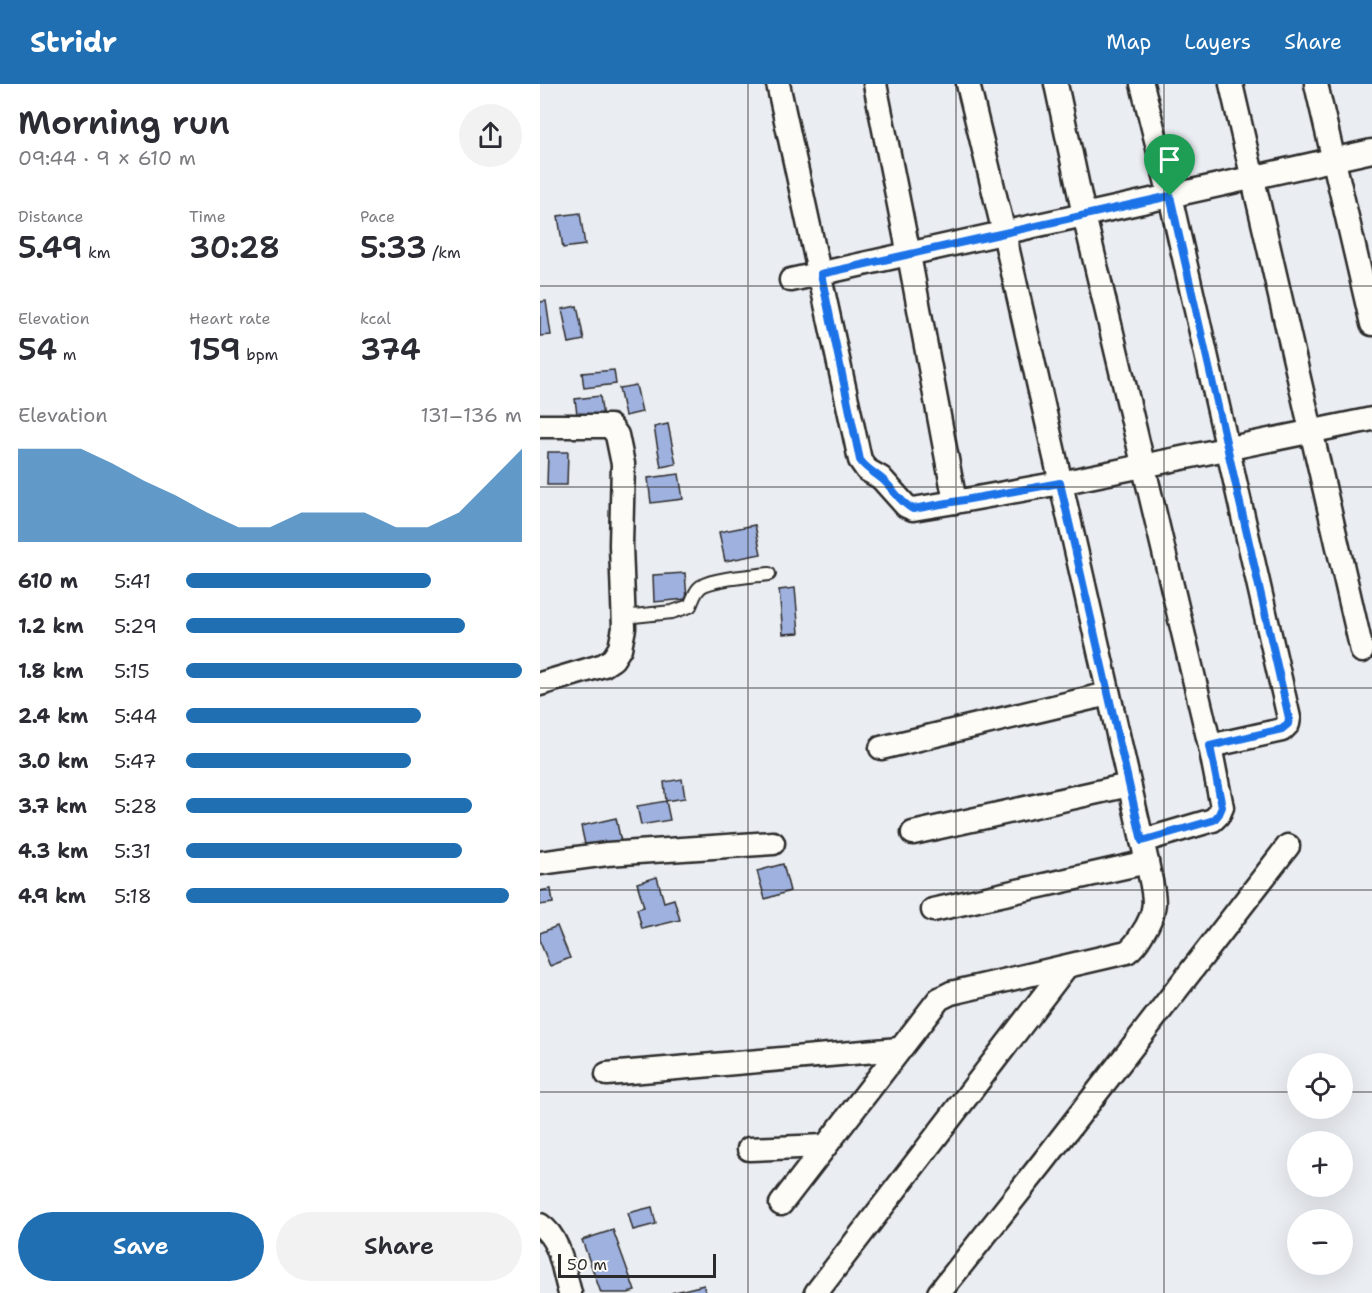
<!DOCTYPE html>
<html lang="en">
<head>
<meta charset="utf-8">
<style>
	:root { --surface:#fff; --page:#f2f2f3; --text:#2b2b33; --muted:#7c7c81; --accent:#1f6fb2 }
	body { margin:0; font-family:"Shantell Sans",sans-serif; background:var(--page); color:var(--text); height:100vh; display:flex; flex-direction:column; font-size:22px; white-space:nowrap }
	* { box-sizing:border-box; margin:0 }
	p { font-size:20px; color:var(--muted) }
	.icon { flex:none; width:33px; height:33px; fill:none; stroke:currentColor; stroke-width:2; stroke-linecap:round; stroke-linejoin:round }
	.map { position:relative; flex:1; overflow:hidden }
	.drawer { display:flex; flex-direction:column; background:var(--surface); width:540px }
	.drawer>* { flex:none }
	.buttons { position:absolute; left:747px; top:969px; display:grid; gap:12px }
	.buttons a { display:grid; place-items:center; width:66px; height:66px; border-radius:50%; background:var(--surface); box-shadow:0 6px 24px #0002; font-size:30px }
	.scale { position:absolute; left:18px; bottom:15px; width:158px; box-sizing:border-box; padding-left:6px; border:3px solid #2b2b2b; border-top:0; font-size:16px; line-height:21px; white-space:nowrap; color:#2b2b2b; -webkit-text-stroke:4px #fdfcf7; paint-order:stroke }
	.pin { position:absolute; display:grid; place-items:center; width:51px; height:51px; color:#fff; margin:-62px -26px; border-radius:50% 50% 50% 0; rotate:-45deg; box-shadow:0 0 6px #0007 }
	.pin .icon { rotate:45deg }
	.round { display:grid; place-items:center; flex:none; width:63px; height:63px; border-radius:32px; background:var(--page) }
	.summary { display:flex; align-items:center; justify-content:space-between; height:102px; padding:0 18px }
	h1 { font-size:33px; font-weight:600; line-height:45px }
	.figures { display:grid; grid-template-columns:repeat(3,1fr); gap:9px; height:102px; padding:6px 18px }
	.figures div { display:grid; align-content:center }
	.figures b { font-size:30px; font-weight:600 }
	.figures small { font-size:16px; font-weight:400 }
	.figures p { font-size:16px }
	.chart { height:168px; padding:12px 18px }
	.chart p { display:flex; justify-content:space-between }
	.chart svg { width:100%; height:108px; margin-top:6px; fill:var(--accent); opacity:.7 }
	.button { display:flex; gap:12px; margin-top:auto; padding:12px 18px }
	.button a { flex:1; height:69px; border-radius:36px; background:var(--accent); color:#fff; font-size:24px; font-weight:600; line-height:69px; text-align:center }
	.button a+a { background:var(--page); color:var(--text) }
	ul { padding:0 18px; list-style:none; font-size:20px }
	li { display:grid; grid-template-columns:96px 72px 1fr; align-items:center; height:45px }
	li i { height:15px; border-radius:8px; background:var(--accent) }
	header { display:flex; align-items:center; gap:36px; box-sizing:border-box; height:84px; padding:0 30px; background:var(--accent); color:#fff }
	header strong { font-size:28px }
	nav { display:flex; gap:33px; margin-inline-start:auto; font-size:21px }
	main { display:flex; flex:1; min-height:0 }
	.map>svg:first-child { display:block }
	.building { fill:#9fb1df; stroke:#2b2b2b; stroke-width:1.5 }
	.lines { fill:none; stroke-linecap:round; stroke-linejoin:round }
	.service-casing { stroke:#2b2b2b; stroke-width:16 }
	.minor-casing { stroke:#2b2b2b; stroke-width:27 }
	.service { stroke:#fdfcf7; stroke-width:12 }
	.minor { stroke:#fdfcf7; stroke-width:22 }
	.route-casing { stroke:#fff; stroke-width:12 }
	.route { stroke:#1a73e8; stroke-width:8 }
	.grid { fill:none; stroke:#2b2b2b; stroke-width:1.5; stroke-opacity:0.55 }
</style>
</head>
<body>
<header>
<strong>Stridr</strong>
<nav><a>Map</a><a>Layers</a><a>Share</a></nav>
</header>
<main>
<section class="drawer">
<div class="summary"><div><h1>Morning run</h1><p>09:44 · 9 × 610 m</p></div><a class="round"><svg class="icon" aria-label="share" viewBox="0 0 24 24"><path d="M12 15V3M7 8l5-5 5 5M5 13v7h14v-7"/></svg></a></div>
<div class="figures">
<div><p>Distance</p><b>5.49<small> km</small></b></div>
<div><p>Time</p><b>30:28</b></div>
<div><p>Pace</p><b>5:33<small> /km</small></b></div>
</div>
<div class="figures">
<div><p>Elevation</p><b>54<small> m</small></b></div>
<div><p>Heart rate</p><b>159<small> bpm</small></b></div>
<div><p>kcal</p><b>374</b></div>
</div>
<div class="chart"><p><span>Elevation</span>131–136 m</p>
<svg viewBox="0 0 160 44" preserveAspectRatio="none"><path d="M0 44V6L10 6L20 6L30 12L40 19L50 25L60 32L70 38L80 38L90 32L100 32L110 32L120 38L130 38L140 32L150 19L160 6V44z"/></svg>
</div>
<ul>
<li><b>610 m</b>5:41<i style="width:73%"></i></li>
<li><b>1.2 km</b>5:29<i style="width:83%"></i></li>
<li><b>1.8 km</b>5:15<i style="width:100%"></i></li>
<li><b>2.4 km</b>5:44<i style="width:70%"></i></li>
<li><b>3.0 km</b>5:47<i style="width:67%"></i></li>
<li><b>3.7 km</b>5:28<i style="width:85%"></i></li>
<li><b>4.3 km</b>5:31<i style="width:82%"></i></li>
<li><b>4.9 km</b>5:18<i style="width:96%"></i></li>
</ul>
<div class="button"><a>Save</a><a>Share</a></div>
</section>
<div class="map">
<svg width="832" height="1209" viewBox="0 0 832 1209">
	<rect width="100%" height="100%" fill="#eaedf2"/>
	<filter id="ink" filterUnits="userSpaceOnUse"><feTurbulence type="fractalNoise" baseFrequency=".0167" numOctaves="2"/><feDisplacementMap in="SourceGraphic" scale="12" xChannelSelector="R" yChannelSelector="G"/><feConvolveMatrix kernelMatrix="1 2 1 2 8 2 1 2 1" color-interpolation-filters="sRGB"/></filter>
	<g filter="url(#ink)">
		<g class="building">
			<polygon points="40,129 45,161 23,164 18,132"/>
			<polygon points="6,217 11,251 0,252 0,218"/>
			<polygon points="37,222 44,256 29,259 22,225"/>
			<polygon points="74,286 76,300 44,304 42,289"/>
			<polygon points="96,301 102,328 85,332 79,304"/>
			<polygon points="60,312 63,334 38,338 35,315"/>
			<polygon points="128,340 136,380 121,383 114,343"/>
			<polygon points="8,368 28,368 27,401 7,401"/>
			<polygon points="139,390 143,415 111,419 108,394"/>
			<polygon points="215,441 221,470 185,477 179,448"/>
			<polygon points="145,489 147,515 114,518 113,491"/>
			<polygon points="255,504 259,549 243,550 239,506"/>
			<polygon points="142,695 145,714 126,717 124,698"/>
			<polygon points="126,717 130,736 101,741 97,722"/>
			<polygon points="76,734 81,758 46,765 41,742"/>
			<polygon points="243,780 250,807 225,815 217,787"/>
			<polygon points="117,793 124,818 134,815 140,836 102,845 97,825 104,823 97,799"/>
			<polygon points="11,805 13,819 0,821 0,807"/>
			<polygon points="17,842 30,874 10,882 0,858 0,849"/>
			<polygon points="112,1123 116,1140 93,1146 88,1129"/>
			<polygon points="73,1146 95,1207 88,1209 61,1209 42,1156"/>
			<polygon points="164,1201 166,1209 131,1209"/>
		</g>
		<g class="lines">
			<g class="service-casing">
				<path id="service" d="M84,533L132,528L150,522C153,516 155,506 162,502C175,494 213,492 229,490"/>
			</g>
			<g class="minor-casing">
				<g id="minor">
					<polyline points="238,0 320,376 327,386 341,394 366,422 373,425 415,418"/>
					<polyline points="335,0 369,171 415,418 520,399 832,335"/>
					<polyline points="516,0 544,131 670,662 682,723 679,730 673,736 602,757"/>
					<polyline points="602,0 630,112 749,634 748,640 742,646 670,662"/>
					<polyline points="691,0 822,567"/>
					<polyline points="776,0 832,240"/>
					<polyline points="251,196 832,67"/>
					<polyline points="0,342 70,342 77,351 83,380 81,461 84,544 80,564 73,575 64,581 0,600"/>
					<polyline points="341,664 568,610"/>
					<polyline points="373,749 589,701"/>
					<polyline points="0,779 67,770 233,759"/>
					<polyline points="393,826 607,778"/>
					<polyline points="67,990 359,965"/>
					<polyline points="209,1065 285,1062"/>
					<path d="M241,1120L399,915L411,909L587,868C594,863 598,857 602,850C621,822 613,809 607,778L464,149L428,0"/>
					<path d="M0,1141C21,1155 23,1186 30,1209"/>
					<polyline points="276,1209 526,883"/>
					<polyline points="399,1209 503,1078 748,762"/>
				</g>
			</g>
			<use href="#service" class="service"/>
			<use href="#minor" class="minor"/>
		</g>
	</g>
	<g class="lines" filter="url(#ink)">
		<g class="route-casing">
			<path id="route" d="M630,112L749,634L748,640L742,645L670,662L682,723L679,730L674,736L602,757L520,399L373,425C360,419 353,404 342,395C334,388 326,385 320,376L281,190Z"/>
		</g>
		<use href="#route" class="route"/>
	</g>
	<path class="grid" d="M208,0V1209M416,0V1209M624,0V1209M0,202H832M0,403H832M0,604H832M0,806H832M0,1008H758M802,1008H832"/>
</svg>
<div class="buttons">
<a><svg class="icon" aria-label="locate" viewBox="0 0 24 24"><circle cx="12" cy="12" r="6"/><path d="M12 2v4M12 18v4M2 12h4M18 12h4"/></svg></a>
<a>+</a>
<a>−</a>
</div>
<div class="scale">50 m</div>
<div class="pin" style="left:630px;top:112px;background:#1e9e55"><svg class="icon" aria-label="arrive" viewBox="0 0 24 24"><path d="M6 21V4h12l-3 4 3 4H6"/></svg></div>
</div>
</main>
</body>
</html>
